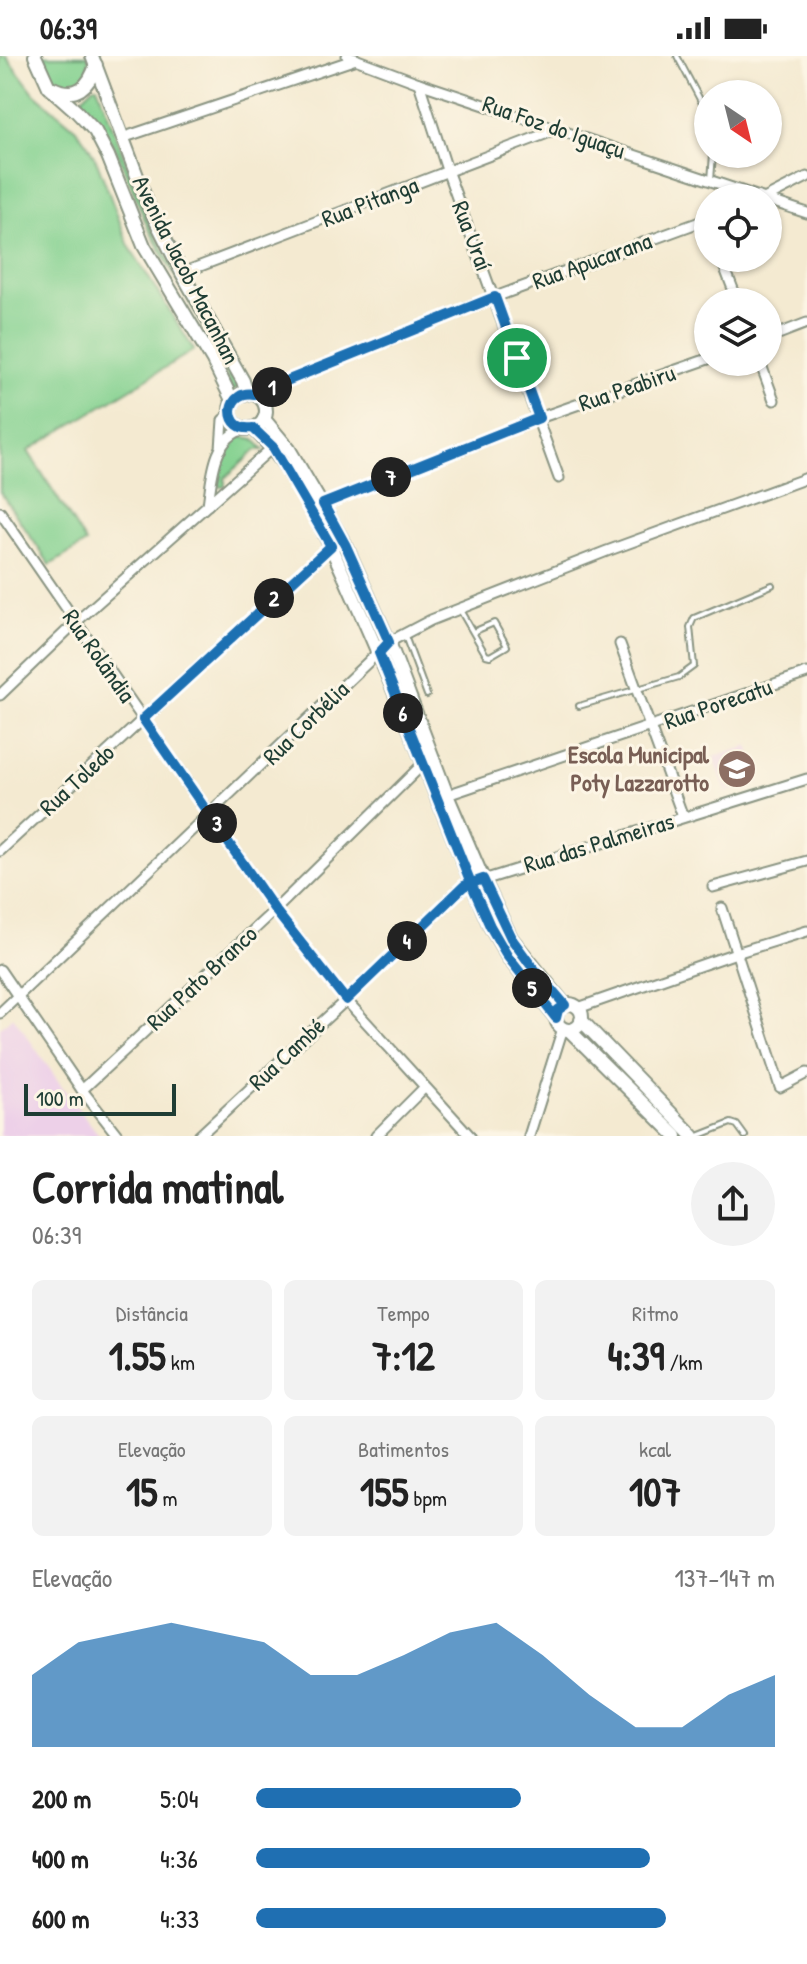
<!DOCTYPE html>
<html lang="pt">
<head>
<meta charset="utf-8">
<style>
	:root { --surface:#fff; --page:#f2f2f2; --text:#222; --muted:#767676; --accent:#1f6fb2 }
	body { margin:0; font-family:"Patrick Hand",sans-serif; background:var(--page); color:var(--text); height:100vh; display:flex; flex-direction:column; font-size:30px; white-space:nowrap }
	* { box-sizing:border-box; margin:0 }
	p { font-size:26px; color:var(--muted) }
	.icon { flex:none; width:44px; height:44px; fill:none; stroke:currentColor; stroke-width:2; stroke-linecap:round; stroke-linejoin:round }
	.map { position:relative; height:1080px; overflow:hidden }
	.panel { display:flex; flex-direction:column; background:var(--surface); flex:1 }
	.panel>* { flex:none }
	.needle { width:52px; rotate:145deg }
	.tools { position:absolute; left:694px; top:24px; display:grid; gap:16px }
	.tools a { display:grid; place-items:center; width:88px; height:88px; border-radius:50%; background:var(--surface); box-shadow:0 2px 6px #0004; font-size:40px }
	.scale { position:absolute; left:24px; bottom:20px; width:152px; box-sizing:border-box; padding-left:8px; border:4px solid #1f3d34; border-top:0; font-size:22px; line-height:28px; white-space:nowrap; color:#1f3d34; -webkit-text-stroke:6px #fcf5e5; paint-order:stroke }
	.pin { position:absolute; display:grid; place-items:center; width:68px; height:68px; color:#fff; margin:-34px; border:4px solid #fff; border-radius:50%; box-shadow:0 2px 8px #0007 }
	.km { position:absolute; width:40px; height:40px; margin:-20px; border-radius:50%; background:#222; color:#fff; font-size:22px; line-height:40px; text-align:center }
	.round { display:grid; place-items:center; flex:none; width:84px; height:84px; border-radius:42px; background:var(--page) }
	.headline { display:flex; align-items:center; justify-content:space-between; height:136px; padding:0 32px }
	h1 { font-size:44px; font-weight:800; line-height:60px }
	.figures { display:grid; grid-template-columns:repeat(3,1fr); gap:12px; height:136px; padding:8px 32px }
	.figures div { display:grid; align-content:center; border-radius:12px; background:var(--page); text-align:center }
	.figures b { font-size:40px; font-weight:800 }
	.figures small { font-size:22px; font-weight:400 }
	.figures p { font-size:22px }
	.chart { height:224px; padding:16px 32px }
	.chart p { display:flex; justify-content:space-between }
	.chart svg { width:100%; height:144px; margin-top:8px; fill:var(--accent); opacity:.7 }
	ul { padding:0 32px; list-style:none; font-size:26px }
	li { display:grid; grid-template-columns:128px 96px 1fr; align-items:center; height:60px }
	li i { height:20px; border-radius:10px; background:var(--accent) }
	.status { display:flex; justify-content:space-between; align-items:center; height:56px; padding:0 40px; background:var(--surface); direction:ltr }
	.status svg { height:22px; fill:currentColor }
	.map>svg:first-child { display:block }
	.built { fill:#edd0e8 }
	.green { fill:#84d190; stroke:#528762; stroke-width:2 }
	.lines { fill:none; stroke-linecap:round; stroke-linejoin:round }
	.service-casing { stroke:#8a9482; stroke-width:8 }
	.minor-casing { stroke:#8a9482; stroke-width:13 }
	.secondary-casing { stroke:#8a9482; stroke-width:16 }
	.service { stroke:#fff; stroke-width:4 }
	.minor { stroke:#fff; stroke-width:9 }
	.secondary { stroke:#fff; stroke-width:12 }
	.route-casing { stroke:#fff; stroke-width:16 }
	.route { stroke:#1f6fb2; stroke-width:10 }
	.labels { text-anchor:middle; stroke-width:6; stroke-linejoin:round; paint-order:stroke }
	.street-label { font-size:24px; fill:#1f3d34; stroke:#fcf5e5 }
	.education-label { font-size:24px; font-weight:bold; fill:#785e54; stroke:#fcf5e5; text-anchor:end }
</style>
</head>
<body>
<div class="status"><b>06:39</b><svg viewBox="0 0 49 12"><path d="M0 12V9h3v3zM5 12V6h3v6zM10 12V3h3v9zM15 12V0h3v12zM26 1h20v11H26zM47 4h2v5h-2z"/></svg></div>
<div class="map">
<svg width="807" height="1080" viewBox="0 0 807 1080">
	<rect width="100%" height="100%" fill="#fcf5e5"/>
	<filter id="ink" filterUnits="userSpaceOnUse"><feTurbulence type="fractalNoise" baseFrequency=".0125" numOctaves="2"/><feDisplacementMap in="SourceGraphic" scale="16" xChannelSelector="R" yChannelSelector="G"/><feConvolveMatrix kernelMatrix="1 2 1 2 8 2 1 2 1" color-interpolation-filters="sRGB"/></filter>
	<filter id="wash" filterUnits="userSpaceOnUse"><feTurbulence type="fractalNoise" baseFrequency=".006" numOctaves="4" result="noise"/><feDisplacementMap in="SourceGraphic" scale="32" xChannelSelector="R" yChannelSelector="G"/><feGaussianBlur stdDeviation="1.8" result="paint"/><feColorMatrix in="noise" values="0 0 0 0 0 0 0 0 0 0 0 0 0 0 0 0 0 1.4 0 .05"/><feComposite in="paint" operator="in"/></filter>
	<g filter="url(#wash)">
		<rect width="100%" height="100%" fill="#f4ead1"/>
		<g class="built">
			<polygon points="749,690 760,726 726,737 714,701"/>
			<polygon points="13,960 72,1045 100,1080 0,1080 0,972"/>
		</g>
		<g class="green">
			<polygon points="0,0 6,0 35,38 76,73 88,89 97,106 129,190 194,294 28,395 86,487 50,509 0,436"/>
			<path d="M43,0H88C91,17 82,27 66,32L55,25Z"/>
			<polygon points="94,30 97,30 152,173 241,328 232,336 224,310 148,172 115,91 83,46 82,42"/>
			<polygon points="239,380 254,383 264,394 256,394 225,422 225,431 220,431 219,427 226,390"/>
		</g>
	</g>
	<g filter="url(#ink)">
		<g class="lines">
			<g class="service-casing">
				<g id="service">
					<polyline points="677,0 705,53 708,66"/>
					<polyline points="711,124 713,98"/>
					<polyline points="460,554 486,599 490,600 507,590 494,567 473,576"/>
					<polyline points="405,580 427,639"/>
					<polyline points="579,650 679,621 694,610 690,571 694,562 772,529"/>
					<polyline points="698,1080 731,1067 737,1069 745,1080"/>
				</g>
			</g>
			<g class="minor-casing">
				<g id="minor">
					<polyline points="347,0 419,27 762,142"/>
					<polyline points="419,27 448,117 559,422"/>
					<polyline points="122,82 356,3"/>
					<polyline points="766,142 807,121"/>
					<polyline points="768,144 807,157"/>
					<polyline points="721,202 738,246"/>
					<polyline points="182,217 558,73"/>
					<polyline points="768,282 807,267"/>
					<polyline points="760,306 774,344"/>
					<polyline points="254,338 495,241 708,163"/>
					<polyline points="221,393 223,364 231,358"/>
					<polyline points="323,448 539,362 708,303"/>
					<path d="M208,449C212,422 213,381 245,373"/>
					<polyline points="0,456 275,854 346,944 470,1080"/>
					<polyline points="620,588 683,761"/>
					<polyline points="0,639 75,567 273,391"/>
					<polyline points="447,739 807,617"/>
					<polyline points="0,795 331,490"/>
					<polyline points="713,831 807,805"/>
					<polyline points="722,852 780,1031 807,1017"/>
					<polyline points="0,914 82,1034 118,1080"/>
					<polyline points="578,952 736,897 807,875"/>
					<polyline points="0,957 389,586 431,564 607,495 807,422"/>
					<polyline points="82,1034 275,854 423,708"/>
					<polyline points="199,1080 346,944 464,830 807,723"/>
					<polyline points="376,1080 424,1032"/>
					<polyline points="529,1080 563,972"/>
				</g>
			</g>
			<g class="secondary-casing">
				<g id="secondary">
					<polyline points="35,0 49,31 76,55 95,75 108,100 144,190 213,305 233,346"/>
					<polyline points="92,0 148,149 182,217 243,325 247,338"/>
					<path d="M53,32C76,43 89,31 96,9"/>
					<circle cx="248" cy="355" r="18"/>
					<polyline points="264,363 289,393 346,490 389,586 447,739 483,823 511,882 565,949"/>
					<path d="M253,372C302,420 330,488 357,549C405,655 444,764 490,870L508,901L556,962"/>
					<circle cx="569" cy="961" r="13"/>
					<polyline points="581,964 693,1080"/>
					<polyline points="569,974 676,1080"/>
				</g>
			</g>
			<use href="#service" class="service"/>
			<use href="#minor" class="minor"/>
			<use href="#secondary" class="secondary"/>
		</g>
	</g>
	<g class="lines" filter="url(#ink)">
		<g class="route-casing">
			<path id="route" d="M517,302L495,241L254,338C242,336 233,342 231,354C231,367 240,374 253,372L273,391L331,490L143,663L275,854L346,944L464,830L483,823L511,882L530,908L565,949L558,954L556,962L508,901L490,870L471,827L379,597L389,586L346,490L323,448L539,362L517,302"/>
		</g>
		<use href="#route" class="route"/>
	</g>
	<defs>
		<g id="school-disc" transform="scale(2)"><circle r="9.5" fill="#8d6e63" stroke="#fcf5e5"/><path d="M0-5L7-2L0 1L-7-2ZM-4 1L0 2.5L4 1V4Q0 6-4 4Z" fill="#fff"/></g>
	</defs>
	<g fill-rule="evenodd">
		<use href="#school-disc" x="737" y="713"/>
	</g>
	<g class="labels">
		<g class="street-label">
			<text transform="translate(554 71) rotate(19)" y="8">Rua Foz do Iguaçu</text>
			<text transform="translate(370 146) rotate(-21)" y="8">Rua Pitanga</text>
			<text transform="translate(472 180) rotate(69)" y="8">Rua Uraí</text>
			<text transform="translate(592 205) rotate(-20)" y="8">Rua Apucarana</text>
			<text transform="translate(186 214) rotate(63)" y="8">Avenida Jacob Macanhan</text>
			<text transform="translate(627 332) rotate(-19)" y="8">Rua Peabiru</text>
			<text transform="translate(99 600) rotate(55)" y="8">Rua Rolândia</text>
			<text transform="translate(718 648) rotate(-19)" y="8">Rua Porecatu</text>
			<text transform="translate(306 667) rotate(-44)" y="8">Rua Corbélia</text>
			<text transform="translate(77 724) rotate(-43)" y="8">Rua Toledo</text>
			<text transform="translate(599 787) rotate(-17)" y="8">Rua das Palmeiras</text>
			<text transform="translate(202 922) rotate(-43)" y="8">Rua Pato Branco</text>
			<text transform="translate(287 998) rotate(-43)" y="8">Rua Cambé</text>
		</g>
		<g class="education-label">
			<text x="709" y="707">Escola Municipal<tspan x="709" dy="28">Poty Lazzarotto</tspan></text>
		</g>
	</g>
</svg>
<div class="tools">
<a><svg class="needle" viewBox="-14 -14 28 28"><path d="M0-13l5 13h-10z" fill="#e53935"/><path d="M0 13l5-13h-10z" fill="#767676"/></svg></a>
<a><svg class="icon" aria-label="locate" viewBox="0 0 24 24"><circle cx="12" cy="12" r="6"/><path d="M12 2v4M12 18v4M2 12h4M18 12h4"/></svg></a>
<a><svg class="icon" aria-label="layers" viewBox="0 0 24 24"><path d="M12 4l9 5-9 5-9-5zM3 14l9 5 9-5"/></svg></a>
</div>
<div class="scale">100 m</div>
<div class="pin" style="left:517px;top:302px;background:#1e9e55"><svg class="icon" aria-label="arrive" viewBox="0 0 24 24"><path d="M6 21V4h12l-3 4 3 4H6"/></svg></div>
<b class="km" style="left:272px;top:331px">1</b>
<b class="km" style="left:274px;top:542px">2</b>
<b class="km" style="left:217px;top:767px">3</b>
<b class="km" style="left:407px;top:885px">4</b>
<b class="km" style="left:532px;top:932px">5</b>
<b class="km" style="left:403px;top:657px">6</b>
<b class="km" style="left:391px;top:421px">7</b>
</div>
<section class="panel">
<div class="headline"><div><h1>Corrida matinal</h1><p>06:39</p></div><a class="round"><svg class="icon" aria-label="share" viewBox="0 0 24 24"><path d="M12 15V3M7 8l5-5 5 5M5 13v7h14v-7"/></svg></a></div>
<div class="figures">
<div><p>Distância</p><b>1.55<small> km</small></b></div>
<div><p>Tempo</p><b>7:12</b></div>
<div><p>Ritmo</p><b>4:39<small> /km</small></b></div>
</div>
<div class="figures">
<div><p>Elevação</p><b>15<small> m</small></b></div>
<div><p>Batimentos</p><b>155<small> bpm</small></b></div>
<div><p>kcal</p><b>107</b></div>
</div>
<div class="chart"><p><span>Elevação</span>137–147 m</p>
<svg viewBox="0 0 160 44" preserveAspectRatio="none"><path d="M0 44V22L10 12L20 9L30 6L40 9L50 12L60 22L70 22L80 16L90 9L100 6L110 16L120 28L130 38L140 38L150 28L160 22V44z"/></svg>
</div>
<ul>
<li><b>200 m</b>5:04<i style="width:51%"></i></li>
<li><b>400 m</b>4:36<i style="width:76%"></i></li>
<li><b>600 m</b>4:33<i style="width:79%"></i></li>
</ul>
</section>
</body>
</html>
